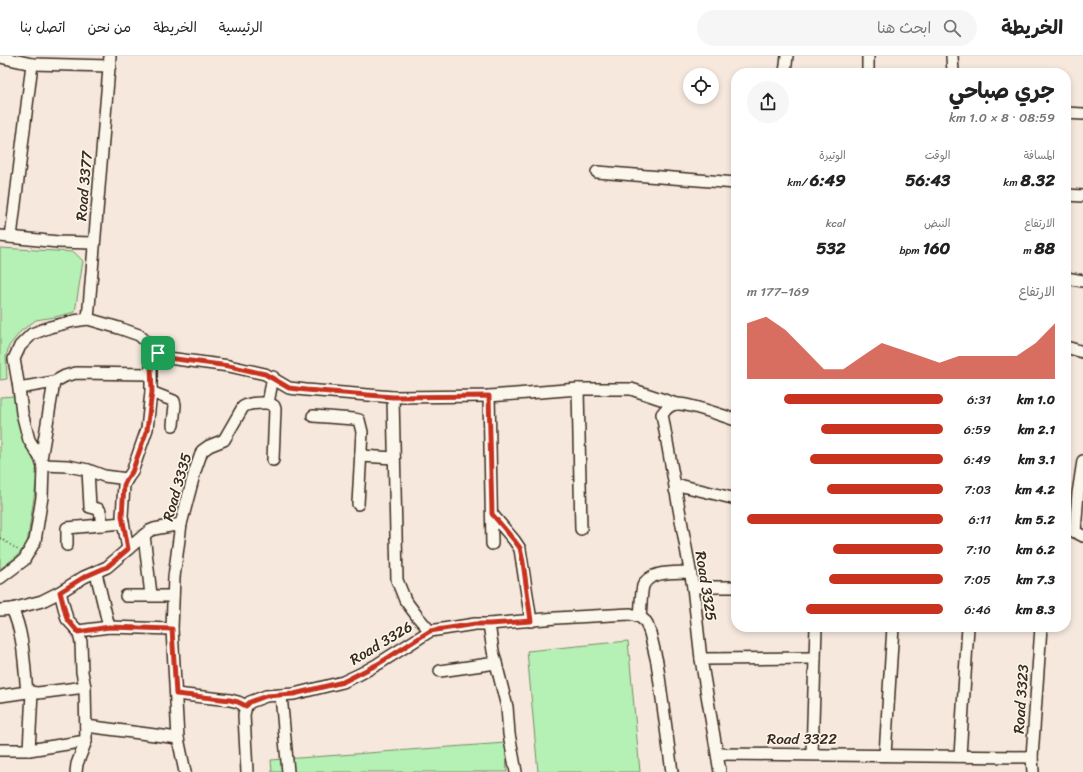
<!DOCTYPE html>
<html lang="ar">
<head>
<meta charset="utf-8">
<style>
	:root { --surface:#fff; --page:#f6f6f6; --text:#222; --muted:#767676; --line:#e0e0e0; --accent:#c8321e }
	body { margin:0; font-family:Sriracha,"Playpen Sans Arabic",sans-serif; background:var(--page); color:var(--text); direction:rtl; height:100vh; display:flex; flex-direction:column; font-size:15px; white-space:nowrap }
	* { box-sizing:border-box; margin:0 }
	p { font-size:13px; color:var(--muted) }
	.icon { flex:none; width:22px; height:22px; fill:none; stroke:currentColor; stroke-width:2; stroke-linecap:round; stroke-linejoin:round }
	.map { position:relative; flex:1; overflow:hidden; direction:ltr }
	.drawer { position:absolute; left:731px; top:12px; width:340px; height:564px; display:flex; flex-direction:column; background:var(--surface); border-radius:16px; box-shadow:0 2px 6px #0003; direction:rtl }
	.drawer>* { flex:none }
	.tools { position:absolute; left:683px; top:12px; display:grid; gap:8px }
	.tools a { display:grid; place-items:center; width:36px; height:36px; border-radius:50%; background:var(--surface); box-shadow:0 2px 6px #0003; font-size:20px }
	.pin { position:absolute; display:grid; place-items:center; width:34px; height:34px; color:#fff; margin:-17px; border-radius:8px; box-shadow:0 2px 6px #0006 }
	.round { display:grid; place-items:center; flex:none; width:42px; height:42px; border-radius:21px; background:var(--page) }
	.overview { display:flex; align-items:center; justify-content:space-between; height:68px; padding:0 16px }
	h1 { font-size:22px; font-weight:700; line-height:30px }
	.metrics { display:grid; grid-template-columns:repeat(3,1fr); gap:6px; height:68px; padding:4px 16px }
	.metrics div { display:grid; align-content:center }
	.metrics b { font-size:17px; font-weight:700 }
	.metrics small { font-size:11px; font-weight:400 }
	.metrics p { font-size:11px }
	.chart { height:112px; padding:8px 16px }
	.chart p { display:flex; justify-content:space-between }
	.chart svg { width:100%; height:72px; margin-top:4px; fill:var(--accent); opacity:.7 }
	ul { padding:0 16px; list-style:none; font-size:13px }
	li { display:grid; grid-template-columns:64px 48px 1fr; align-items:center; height:30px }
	li i { height:10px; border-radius:5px; background:var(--accent) }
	header { display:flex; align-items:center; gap:24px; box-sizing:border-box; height:56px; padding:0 20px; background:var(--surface); border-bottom:1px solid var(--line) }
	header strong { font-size:19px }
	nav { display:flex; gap:22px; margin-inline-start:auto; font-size:14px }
	.search { width:280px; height:36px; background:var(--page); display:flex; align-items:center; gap:10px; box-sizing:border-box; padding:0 14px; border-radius:22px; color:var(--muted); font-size:15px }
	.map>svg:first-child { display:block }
	.green { fill:#b5f0b4; stroke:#788d69 }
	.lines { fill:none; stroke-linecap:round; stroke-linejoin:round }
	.minor-casing { stroke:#3b2a1e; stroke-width:14 }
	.path { stroke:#3b2a1e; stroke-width:1.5; stroke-dasharray:1 3; stroke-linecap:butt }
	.minor { stroke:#fbf7ec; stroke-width:11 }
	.route-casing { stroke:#fff; stroke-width:8 }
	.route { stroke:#c8321e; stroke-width:5 }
	.labels { text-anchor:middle; stroke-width:3; stroke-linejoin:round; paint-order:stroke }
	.street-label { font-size:15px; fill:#3b2a1e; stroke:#fbf7ec }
</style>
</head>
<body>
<header>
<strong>الخريطة</strong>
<div class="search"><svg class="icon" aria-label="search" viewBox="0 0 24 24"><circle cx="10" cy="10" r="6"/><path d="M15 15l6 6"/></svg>ابحث هنا</div>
<nav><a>الرئيسية</a><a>الخريطة</a><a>من نحن</a><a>اتصل بنا</a></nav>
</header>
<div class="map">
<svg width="1083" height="716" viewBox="0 0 1083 716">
	<rect width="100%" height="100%" fill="#f6e8dd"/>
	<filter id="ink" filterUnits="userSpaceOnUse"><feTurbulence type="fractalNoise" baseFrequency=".025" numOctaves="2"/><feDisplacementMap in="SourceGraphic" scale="8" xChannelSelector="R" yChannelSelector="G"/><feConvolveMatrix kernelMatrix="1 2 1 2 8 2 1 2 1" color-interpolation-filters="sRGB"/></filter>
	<g filter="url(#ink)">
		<g class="green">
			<polygon points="0,192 74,196 83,205 75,256 55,261 36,264 21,275 9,290 6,301 7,323 0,324"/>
			<polygon points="15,340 25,384 38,415 27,488 17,500 0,513 0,341"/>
			<polygon points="628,585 640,716 538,716 527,595"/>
			<polygon points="505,687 507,716 272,716 271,704"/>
		</g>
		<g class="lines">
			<g class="minor-casing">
				<g id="minor">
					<polyline points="952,0 953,17"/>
					<polyline points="0,1 32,8 110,10"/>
					<polyline points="785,17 787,0"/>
					<polyline points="868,17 868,0"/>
					<polyline points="1066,57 1083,58"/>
					<polyline points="597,116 736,127"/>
					<polyline points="1066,139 1083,140"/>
					<polyline points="0,180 58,186 93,187"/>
					<polyline points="11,181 32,8"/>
					<polyline points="1066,222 1083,225"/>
					<polyline points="88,263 110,0"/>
					<polyline points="1066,291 1083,296"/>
					<polyline points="19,332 54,326"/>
					<polyline points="578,333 581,473"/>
					<polyline points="151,336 174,345 175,349 173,369"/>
					<polyline points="489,340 492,488"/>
					<polyline points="393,341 489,340 578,333 631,333 676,348"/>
					<polyline points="268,347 274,350 275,353 273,404"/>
					<polyline points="313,360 354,363 359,364 362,376 358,448"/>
					<polyline points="361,400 394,402"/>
					<polyline points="41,403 54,326 65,320 76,317 150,318"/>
					<polyline points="43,411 43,409 68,410 88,414 104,420 127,423"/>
					<polyline points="88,414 90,451 98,453 100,455 102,469"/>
					<polyline points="675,434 683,430 736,443"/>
					<polyline points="492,458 514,484 520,493 531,565"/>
					<polyline points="1066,471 1083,480"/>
					<polyline points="1075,476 1078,437 1083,405"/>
					<polyline points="144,479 151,539"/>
					<polyline points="67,489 67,472 123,467"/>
					<polyline points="128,493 122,460 124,429 127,423 132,416 147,373 151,336 151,311 152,306 158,297"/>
					<polyline points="96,517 109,571"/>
					<polyline points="0,522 24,504 35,485 42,441 43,411 41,403 29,384 22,357 19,332 14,303 20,290 32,278 50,271 74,265 88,263 119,272 139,279 158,297 168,302 229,310 265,318 289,332 306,334 393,341 397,524 405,544 417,560 430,575"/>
					<polyline points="693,531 736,531"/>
					<polyline points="60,536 67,563 78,575 81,586 82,616 85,631 86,685 77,708 76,716"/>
					<polyline points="126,540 173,540"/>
					<path d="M12,553C24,577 24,610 27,636L38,637L85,631"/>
					<polyline points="0,554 12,553 42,545 60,536 84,521 107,511 149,475 154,473 181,468"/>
					<path d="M640,561C641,552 641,537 643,530C649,514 676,517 689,516"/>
					<polyline points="489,568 493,595 507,651 509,678 516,716"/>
					<polyline points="78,575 109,571 172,573"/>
					<polyline points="701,603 815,602"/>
					<polyline points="440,615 496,607"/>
					<polyline points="176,638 230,644 238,646 246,650"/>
					<polyline points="281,639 288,716"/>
					<polyline points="0,640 27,636"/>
					<polyline points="86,670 178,682"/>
					<polyline points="0,694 29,694 86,685"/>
					<polyline points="29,694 32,636"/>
					<polyline points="718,698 1032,701"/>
					<polyline points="812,698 816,571"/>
					<polyline points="885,699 893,571"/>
					<polyline points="960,700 968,571"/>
					<path d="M185,716L178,682L172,573L174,521L181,468L195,415L202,395L209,390L224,384L243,351C250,346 259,347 268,347L273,321"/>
					<polyline points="247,716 244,659 246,650 250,646 266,640 294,638 343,626 360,618 378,608 430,575 475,568 489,568 556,562 630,558 640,561 646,566 650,577 657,606 672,716"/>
					<path d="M720,716L701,603L693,531L662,358C666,353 670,348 677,348C689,347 723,360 736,364"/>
					<polyline points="1033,716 1032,701 1041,571"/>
				</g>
			</g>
			<polyline class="path" points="0,482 18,494"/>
			<use href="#minor" class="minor"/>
		</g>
	</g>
	<g class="lines" filter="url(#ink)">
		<g class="route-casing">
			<polygon id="route" points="158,297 168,302 229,310 265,318 289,332 306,334 393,341 489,340 492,458 514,484 520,492 523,506 531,565 489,568 475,568 430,575 378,608 343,626 294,638 266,640 250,646 246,650 238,646 230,644 176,638 172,573 109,571 78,576 67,563 60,536 84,521 107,511 128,493 122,460 124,429 127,423 132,416 147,374 152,336 151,310 152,306"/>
		</g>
		<use href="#route" class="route"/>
	</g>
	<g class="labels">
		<g class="street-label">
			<text transform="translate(84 130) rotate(-85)" y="5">Road 3377</text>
			<text transform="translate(177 431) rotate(-74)" y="5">Road 3335</text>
			<text transform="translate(706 530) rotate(81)" y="5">Road 3325</text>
			<text transform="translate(381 587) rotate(-31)" y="5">Road 3326</text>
			<text transform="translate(1021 643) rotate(-86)" y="5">Road 3323</text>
			<text x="802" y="688">Road 3322</text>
		</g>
	</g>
</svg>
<div class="tools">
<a><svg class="icon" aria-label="locate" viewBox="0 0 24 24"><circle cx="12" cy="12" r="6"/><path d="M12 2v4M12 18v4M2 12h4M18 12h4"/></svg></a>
</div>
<div class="pin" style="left:158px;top:297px;background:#1e9e55"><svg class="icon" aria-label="arrive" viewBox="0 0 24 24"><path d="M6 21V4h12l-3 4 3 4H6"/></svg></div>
<section class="drawer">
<div class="overview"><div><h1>جري صباحي</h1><p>08:59 · 8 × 1.0 km</p></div><a class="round"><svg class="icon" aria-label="share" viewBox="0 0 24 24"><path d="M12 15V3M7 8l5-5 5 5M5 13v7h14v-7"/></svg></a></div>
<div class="metrics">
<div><p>المسافة</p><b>8.32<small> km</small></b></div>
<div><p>الوقت</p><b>56:43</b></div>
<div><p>الوتيرة</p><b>6:49<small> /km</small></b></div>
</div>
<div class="metrics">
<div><p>الارتفاع</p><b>88<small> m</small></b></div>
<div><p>النبض</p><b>160<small> bpm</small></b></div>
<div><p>kcal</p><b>532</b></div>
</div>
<div class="chart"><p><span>الارتفاع</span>169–177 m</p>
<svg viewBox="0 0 160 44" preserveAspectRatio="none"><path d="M0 44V10L10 6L20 14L30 26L40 38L50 38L60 30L70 22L80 26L90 30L100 34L110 30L120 30L130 30L140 30L150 22L160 10V44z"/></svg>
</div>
<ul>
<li><b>1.0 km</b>6:31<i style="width:81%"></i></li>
<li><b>2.1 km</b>6:59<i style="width:62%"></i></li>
<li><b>3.1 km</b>6:49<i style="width:68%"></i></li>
<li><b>4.2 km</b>7:03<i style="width:59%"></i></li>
<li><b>5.2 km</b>6:11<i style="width:100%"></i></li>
<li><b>6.2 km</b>7:10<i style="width:56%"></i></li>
<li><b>7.3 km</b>7:05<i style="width:58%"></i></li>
<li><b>8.3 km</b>6:46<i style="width:70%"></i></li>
</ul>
</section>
</div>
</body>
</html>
